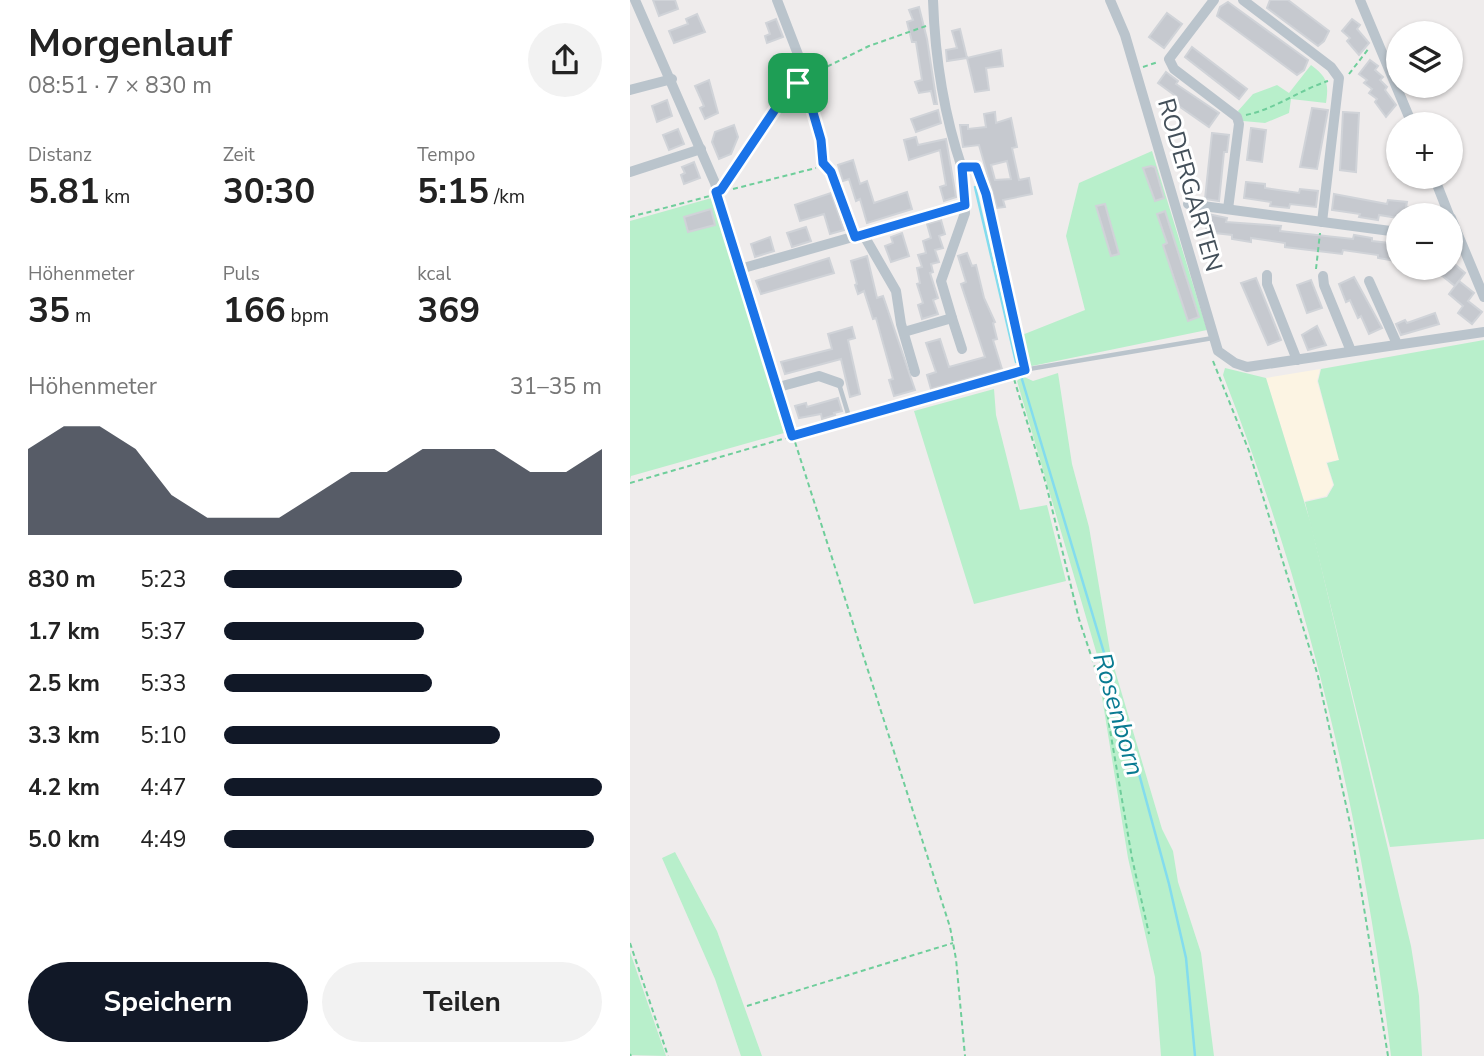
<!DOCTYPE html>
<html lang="de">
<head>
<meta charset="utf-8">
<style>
	:root { --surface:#fff; --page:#f2f2f2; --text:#222; --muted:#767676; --accent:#111827 }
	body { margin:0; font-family:"Nunito Sans",sans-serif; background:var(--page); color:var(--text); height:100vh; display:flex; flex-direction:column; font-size:26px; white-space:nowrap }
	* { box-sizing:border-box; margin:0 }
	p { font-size:23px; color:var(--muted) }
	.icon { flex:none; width:38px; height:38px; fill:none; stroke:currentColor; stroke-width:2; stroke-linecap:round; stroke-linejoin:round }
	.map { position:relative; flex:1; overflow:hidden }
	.drawer { display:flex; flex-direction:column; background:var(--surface); width:630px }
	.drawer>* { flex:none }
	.tools { position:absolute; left:756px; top:21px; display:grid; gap:14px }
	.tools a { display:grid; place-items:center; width:77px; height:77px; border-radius:50%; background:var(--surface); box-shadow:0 2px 5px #0004; font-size:35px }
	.pin { position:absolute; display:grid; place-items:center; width:60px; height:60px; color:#fff; margin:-30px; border-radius:14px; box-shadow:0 4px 10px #0006 }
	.round { display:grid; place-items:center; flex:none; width:74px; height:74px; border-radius:37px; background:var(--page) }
	.summary { display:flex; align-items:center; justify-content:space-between; height:119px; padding:0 28px }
	h1 { font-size:38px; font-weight:700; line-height:52px }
	.metrics { display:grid; grid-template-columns:repeat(3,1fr); gap:10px; height:119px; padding:7px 28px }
	.metrics div { display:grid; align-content:center }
	.metrics b { font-size:35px; font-weight:700 }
	.metrics small { font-size:19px; font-weight:400 }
	.metrics p { font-size:19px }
	.chart { height:196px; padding:14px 28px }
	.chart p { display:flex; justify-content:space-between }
	.chart svg { width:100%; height:126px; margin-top:7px; fill:var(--accent); opacity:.7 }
	.action { display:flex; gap:14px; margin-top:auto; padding:14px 28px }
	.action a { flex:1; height:80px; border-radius:42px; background:var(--accent); color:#fff; font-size:28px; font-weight:700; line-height:80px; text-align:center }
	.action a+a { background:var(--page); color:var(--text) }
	ul { padding:0 28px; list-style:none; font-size:23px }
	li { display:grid; grid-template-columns:112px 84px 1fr; align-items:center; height:52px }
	li i { height:18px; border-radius:9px; background:var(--accent) }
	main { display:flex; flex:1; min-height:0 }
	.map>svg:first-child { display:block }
	.commercial { fill:#fcf4e3 }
	.green { fill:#b8efcb }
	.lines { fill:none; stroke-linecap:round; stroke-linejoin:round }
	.stream { stroke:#83dcee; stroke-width:2.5 }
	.building { fill:#c6c9cf; stroke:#d0d3d8; stroke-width:2; fill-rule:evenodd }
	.path { stroke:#6fce9b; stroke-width:2; stroke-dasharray:5 3.5; stroke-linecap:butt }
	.service { stroke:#bac4cc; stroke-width:4.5 }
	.minor { stroke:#bac4cc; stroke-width:10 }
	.route-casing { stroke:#fff; stroke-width:14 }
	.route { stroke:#1a73e8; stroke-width:9 }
	.labels { text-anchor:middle; stroke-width:6; stroke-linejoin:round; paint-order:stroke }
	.street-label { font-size:24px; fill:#44505a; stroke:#fff }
	.water-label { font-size:26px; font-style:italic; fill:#097b92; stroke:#fff }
</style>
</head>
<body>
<main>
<section class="drawer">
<div class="summary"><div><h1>Morgenlauf</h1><p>08:51 · 7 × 830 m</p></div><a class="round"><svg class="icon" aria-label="share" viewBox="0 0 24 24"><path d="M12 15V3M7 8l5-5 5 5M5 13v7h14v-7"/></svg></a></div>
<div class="metrics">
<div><p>Distanz</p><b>5.81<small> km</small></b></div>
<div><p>Zeit</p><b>30:30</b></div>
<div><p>Tempo</p><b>5:15<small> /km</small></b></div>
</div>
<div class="metrics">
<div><p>Höhenmeter</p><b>35<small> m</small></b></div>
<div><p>Puls</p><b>166<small> bpm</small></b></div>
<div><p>kcal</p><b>369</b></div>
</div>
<div class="chart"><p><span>Höhenmeter</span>31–35 m</p>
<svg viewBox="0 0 160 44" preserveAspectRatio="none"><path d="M0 44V14L10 6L20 6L30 14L40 30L50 38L60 38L70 38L80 30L90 22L100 22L110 14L120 14L130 14L140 22L150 22L160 14V44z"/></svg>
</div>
<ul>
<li><b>830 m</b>5:23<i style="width:63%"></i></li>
<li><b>1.7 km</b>5:37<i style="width:53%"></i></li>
<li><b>2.5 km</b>5:33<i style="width:55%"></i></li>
<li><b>3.3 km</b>5:10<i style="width:73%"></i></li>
<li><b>4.2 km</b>4:47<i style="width:100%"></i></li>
<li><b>5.0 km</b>4:49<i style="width:98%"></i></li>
</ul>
<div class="action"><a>Speichern</a><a>Teilen</a></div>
</section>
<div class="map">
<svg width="854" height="1056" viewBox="0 0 854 1056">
	<rect width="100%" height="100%" fill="#efecec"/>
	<polygon class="commercial" points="690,369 687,381 709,460 696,462 703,485 696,496 674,501 636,378"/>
	<g class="green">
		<path d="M681,65C697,77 699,83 696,103L661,99L659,113L635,123L613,121L608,111L623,94L647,85L659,93Z"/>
		<polygon points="522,151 577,330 402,366 398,364 392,335 455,310 436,236 449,183"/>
		<polygon points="85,197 154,433 1,476 0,480 0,221"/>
		<polygon points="854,340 854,839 760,847 675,502 697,497 704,485 697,463 709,460 688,381 691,369"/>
		<path d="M595,368L636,378L681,524L781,946L789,996L792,1056H761C733,823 679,594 593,375Z"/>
		<polygon points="428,373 442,464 459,527 481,657 532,829 543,851 548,882 571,953 584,1056 531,1056 525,977 498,858 471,691 477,689 387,381 392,376 403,381"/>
		<polygon points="364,389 366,415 390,510 417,505 436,581 344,604 284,411"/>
		<polygon points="45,852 87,931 132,1056 111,1056 85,979 32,858"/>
		<polygon points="0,952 36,1056 0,1055"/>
	</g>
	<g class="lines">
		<g class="stream">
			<polyline points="345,187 386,362"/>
			<polyline points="391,376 496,726 539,884 556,958 565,1056"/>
		</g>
	</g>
	<g class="building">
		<polygon points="23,0 45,0 48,9 29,16"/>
		<polygon points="640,0 658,0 699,31 694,41 688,46 637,8"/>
		<polygon points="598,2 678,60 674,70 667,75 587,16 590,7"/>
		<polygon points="289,7 297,39 307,104 304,104 301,91 289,93 285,82 292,80 286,42 282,42 277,22 283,20 279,10"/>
		<polygon points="537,13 552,24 534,48 519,37"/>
		<polygon points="67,14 75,32 44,43 39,31 58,24 56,19"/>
		<polygon points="146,19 153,37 137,43 135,36 140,34 136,23"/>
		<polygon points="722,19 730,25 727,29 739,43 729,55 717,41 720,38 712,31"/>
		<polygon points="330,29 337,58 371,50 373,66 356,68 359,90 345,92 337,58 317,61 316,50 327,48 322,31"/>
		<polygon points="562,47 617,89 609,99 555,57"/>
		<polygon points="740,60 748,66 745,70 753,77 750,80 757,87 755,90 766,105 756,117 745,102 747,99 739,93 742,89 734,83 737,80 729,74"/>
		<polygon points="536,72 548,81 546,84 589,113 579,127 543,102 547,97 528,83"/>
		<polygon points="79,80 88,113 75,119 70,108 74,106 65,86"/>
		<polygon points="37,100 42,116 27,122 22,106"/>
		<polygon points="682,108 698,110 687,169 670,167"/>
		<polygon points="308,110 311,123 286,132 281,119"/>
		<path d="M365,112L366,123L381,118L387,147L382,148L389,180L399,178L402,194L373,200L375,207L367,208L349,145L333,147L330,125H338V129L356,127L354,114ZM377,161L381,179L365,180L361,165Z"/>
		<polygon points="713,112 729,113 726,172 710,170"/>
		<polygon points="104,125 108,137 101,154 89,159 82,142 85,132"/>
		<polygon points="621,128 636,130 632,162 617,160"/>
		<polygon points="48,129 54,144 39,150 33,135"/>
		<polygon points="582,133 599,135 597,152 594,152 589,201 575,199"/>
		<polygon points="286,137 288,145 316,139 326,197 314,201 310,187 316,185 310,150 279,160 274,140"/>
		<polygon points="223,160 230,184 237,181 244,203 277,192 282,209 237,223 230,199 226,201 219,179 213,181 208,165"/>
		<polygon points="64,162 70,178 54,184 51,175 55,173 52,167"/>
		<polygon points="521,166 525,167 534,198 525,201 513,168"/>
		<polygon points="616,182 635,184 635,188 669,193 670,189 688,191 686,207 660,204 659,208 640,206 641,202 614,198"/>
		<polygon points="201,193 214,230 200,234 194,214 170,221 165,205"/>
		<polygon points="704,194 757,204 758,200 777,202 776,207 803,211 803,215 768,215 768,218 749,215 748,220 729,217 730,214 702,210"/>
		<polygon points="475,204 489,254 481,256 466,206"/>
		<polygon points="81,209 85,225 58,232 54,217"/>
		<polygon points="535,211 569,317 558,321 533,245 537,243 527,214"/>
		<polygon points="578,214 597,218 596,222 651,226 650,231 723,239 724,235 742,238 742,241 768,244 766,261 748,258 748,255 713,250 712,254 655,247 655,243 621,238 621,242 602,239 602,235 576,232"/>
		<polygon points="311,220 315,234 309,236 313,248 305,250 309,262 301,264 303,272 300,273 308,298 303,300 308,314 292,319 288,305 293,303 287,284 290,283 287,268 292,267 288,255 296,253 293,241 301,238 297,224"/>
		<polygon points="176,227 181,241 162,247 157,233"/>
		<polygon points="272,233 279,256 261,262 255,246 263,243 261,237"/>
		<polygon points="140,237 144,251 125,257 121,244"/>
		<polygon points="337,253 342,266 346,265 354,298 365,322 363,323 367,339 363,340 372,369 301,389 297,375 306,372 296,343 310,339 319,367 355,357 331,284 336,282 328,256"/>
		<polygon points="237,256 247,298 253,296 285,390 264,396 259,380 263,379 246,318 243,319 234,291 228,294 225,285 227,284 221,261"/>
		<polygon points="199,258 204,273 131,294 126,281"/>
		<polygon points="821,261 835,273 825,286 810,274 815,268 821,268"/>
		<polygon points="724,277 752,328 739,334 731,316 728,318 720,300 716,302 709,284"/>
		<polygon points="626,278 651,340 638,345 611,283"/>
		<polygon points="681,280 692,308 677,313 667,285"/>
		<polygon points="829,281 844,293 838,301 852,312 842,324 828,313 833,306 819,294"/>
		<polygon points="805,313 809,324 771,335 766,324 775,320 777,323"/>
		<polygon points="687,326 696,345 678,350 672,335"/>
		<polygon points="222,327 225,338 218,340 230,394 220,397 211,359 155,374 151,362 202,349 198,334"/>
		<polygon points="208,398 212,411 204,413 205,415 192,419 191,414 169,418 165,406 176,403 177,407"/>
	</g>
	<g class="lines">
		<g class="path">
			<polyline points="513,67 528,62"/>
			<polyline points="182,74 239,46 296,26"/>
			<polyline points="719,74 739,48"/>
			<polyline points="175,91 193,153"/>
			<path d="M616,115C645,109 670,90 698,81"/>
			<polyline points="103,189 186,168"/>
			<polyline points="0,217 80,196"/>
			<polyline points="686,269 690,233"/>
			<polyline points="583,361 619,451 688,676 721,828 758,1056"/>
			<polyline points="384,379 416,484 449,619 474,695 502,858 519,934"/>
			<polyline points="165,442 320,927 326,959 335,1056"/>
			<polyline points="0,483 156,438"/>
			<polyline points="0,943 38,1056"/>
			<polyline points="117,1006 323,943"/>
			<polyline points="0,1054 1,1056"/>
		</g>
		<g class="service">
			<polyline points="209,384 220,420"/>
			<polyline points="145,388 162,436 382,372 583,338"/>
		</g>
		<g class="minor">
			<polyline points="5,0 85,183 145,388 189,376 209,383"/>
			<path d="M303,0C305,58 313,112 332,168L346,167L356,194L395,370"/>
			<polyline points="480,0 495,35 588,351 605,363 617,367 854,332"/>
			<polyline points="584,0 539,59 544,69 607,117 609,124 598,209"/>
			<polyline points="613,0 701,67 709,78 692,222"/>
			<polyline points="730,0 782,124"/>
			<polyline points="0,90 42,79"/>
			<polyline points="193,163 201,172 225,237"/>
			<polyline points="0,172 71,149"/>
			<polyline points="804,177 819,215"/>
			<polyline points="87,192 91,190 146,108 173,78 174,70 147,0"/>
			<polyline points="558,204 768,232"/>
			<polyline points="821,218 854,297"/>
			<polyline points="233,234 266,291 271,324 285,372"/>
			<polyline points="110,269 335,205"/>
			<polyline points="637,275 637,284 667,360"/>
			<polyline points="693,276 694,285 721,351"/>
			<polyline points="739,281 767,344"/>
			<polyline points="322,318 332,349"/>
			<polyline points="274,332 322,318 311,281 335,213 332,168"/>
		</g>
	</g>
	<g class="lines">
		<g class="route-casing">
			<polygon id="route" points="173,78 191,140 193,163 201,172 225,237 335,205 332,167 346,167 356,194 395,370 162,436 86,192 91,190 146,108"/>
		</g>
		<use href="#route" class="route"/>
	</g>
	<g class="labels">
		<g class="street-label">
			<text transform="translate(560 185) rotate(74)" y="8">RODERGARTEN</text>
		</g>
		<g class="water-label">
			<text transform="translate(489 714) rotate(74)" y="9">Rosenborn</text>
		</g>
	</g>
</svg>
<div class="tools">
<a><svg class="icon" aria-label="layers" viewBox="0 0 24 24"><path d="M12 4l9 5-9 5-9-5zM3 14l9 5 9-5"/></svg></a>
<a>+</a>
<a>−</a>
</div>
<div class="pin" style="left:168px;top:83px;background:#1e9e55"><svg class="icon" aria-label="arrive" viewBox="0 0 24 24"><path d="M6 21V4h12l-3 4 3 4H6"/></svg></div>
</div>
</main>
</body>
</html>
